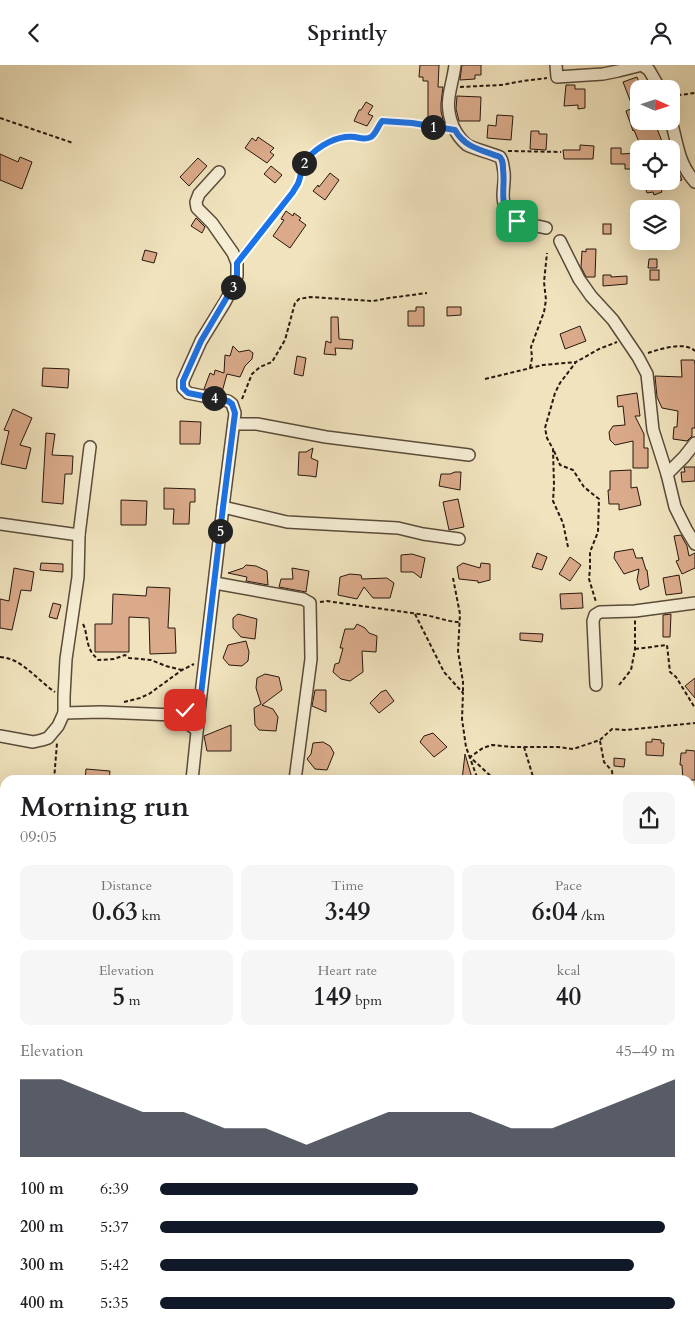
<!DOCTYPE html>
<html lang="en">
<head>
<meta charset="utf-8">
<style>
	:root { --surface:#fff; --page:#f6f6f6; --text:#202124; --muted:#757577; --accent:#111827 }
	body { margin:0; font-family:Cardo,serif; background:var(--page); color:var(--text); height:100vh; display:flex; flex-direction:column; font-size:19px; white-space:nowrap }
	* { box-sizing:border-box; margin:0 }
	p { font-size:16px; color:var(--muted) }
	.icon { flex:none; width:28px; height:28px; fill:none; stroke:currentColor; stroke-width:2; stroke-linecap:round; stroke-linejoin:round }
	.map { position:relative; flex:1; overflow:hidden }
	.drawer { position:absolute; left:0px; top:710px; width:695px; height:555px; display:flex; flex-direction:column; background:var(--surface); border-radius:15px 15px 0 0; box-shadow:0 5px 20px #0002 }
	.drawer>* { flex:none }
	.needle { width:32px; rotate:93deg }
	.controls { position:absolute; left:630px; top:15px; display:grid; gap:10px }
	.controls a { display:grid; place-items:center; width:50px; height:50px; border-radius:10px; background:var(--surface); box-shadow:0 5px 20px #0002; font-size:25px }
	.pin { position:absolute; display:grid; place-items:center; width:42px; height:42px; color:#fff; margin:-21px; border-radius:10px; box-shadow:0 2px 8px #0006 }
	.km { position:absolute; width:25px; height:25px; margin:-12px; border-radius:50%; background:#222; color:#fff; font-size:14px; line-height:25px; text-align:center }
	.round { display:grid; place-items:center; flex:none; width:52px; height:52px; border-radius:10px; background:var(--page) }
	.overview { display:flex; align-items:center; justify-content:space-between; height:85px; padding:0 20px }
	h1 { font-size:28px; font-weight:800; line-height:38px }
	.figures { display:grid; grid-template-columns:repeat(3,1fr); gap:8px; height:85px; padding:5px 20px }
	.figures div { display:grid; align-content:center; border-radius:10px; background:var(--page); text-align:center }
	.figures b { font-size:25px; font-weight:800 }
	.figures small { font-size:14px; font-weight:400 }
	.figures p { font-size:14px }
	.chart { height:140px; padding:10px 20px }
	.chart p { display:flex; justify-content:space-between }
	.chart svg { width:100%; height:90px; margin-top:5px; fill:var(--accent); opacity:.7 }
	ul { padding:0 20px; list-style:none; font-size:16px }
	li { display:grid; grid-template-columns:80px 60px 1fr; align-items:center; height:38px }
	li i { height:12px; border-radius:6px; background:var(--accent) }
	header { display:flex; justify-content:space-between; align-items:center; height:65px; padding:0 20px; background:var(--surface); font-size:22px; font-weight:800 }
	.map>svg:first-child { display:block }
	.building { fill:#daaa8a; stroke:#28180f }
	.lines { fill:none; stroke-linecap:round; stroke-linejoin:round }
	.minor-casing { stroke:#5a4b3a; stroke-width:14 }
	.tertiary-casing { stroke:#5a4b3a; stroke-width:18 }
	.path { stroke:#28180f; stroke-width:2; stroke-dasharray:4 2.5; stroke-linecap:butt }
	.minor { stroke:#f5edd4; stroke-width:11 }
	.tertiary { stroke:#f5edd4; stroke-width:15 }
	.route-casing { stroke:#fff; stroke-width:10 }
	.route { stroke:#1a73e8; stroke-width:6 }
</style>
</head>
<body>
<header><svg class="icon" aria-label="back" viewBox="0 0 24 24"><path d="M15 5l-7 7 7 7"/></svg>Sprintly<svg class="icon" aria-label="person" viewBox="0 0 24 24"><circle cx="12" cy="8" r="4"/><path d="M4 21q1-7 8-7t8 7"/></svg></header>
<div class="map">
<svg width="695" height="1265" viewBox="0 0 695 1265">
	<rect width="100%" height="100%" fill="#f0e3bd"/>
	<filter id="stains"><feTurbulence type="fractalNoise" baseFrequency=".004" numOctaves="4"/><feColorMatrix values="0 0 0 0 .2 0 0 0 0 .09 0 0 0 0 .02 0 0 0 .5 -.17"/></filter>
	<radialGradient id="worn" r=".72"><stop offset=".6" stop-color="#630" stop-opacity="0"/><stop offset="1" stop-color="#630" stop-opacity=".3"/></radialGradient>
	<g class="building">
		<polygon points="420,0 439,0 438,22 443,22 441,38 441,46 444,59 432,59 432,55 428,55 428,16 423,16 423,12 419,12"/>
		<polygon points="462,0 481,0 481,10 475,10 475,14 460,15"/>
		<polygon points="637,12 642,24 639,24 639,56 654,56 665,84 642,84 634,65 633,66 626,46 633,43 623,17"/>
		<polygon points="566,20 575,20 575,24 585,24 585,43 578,44 578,40 564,41"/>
		<polygon points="457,31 481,32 480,56 459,56 456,44"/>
		<polygon points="366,37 373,41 368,49 373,51 367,61 354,56 359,45 361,45"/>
		<polygon points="497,50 513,51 511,75 487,73 488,60 496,61"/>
		<polygon points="531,66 539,66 539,69 547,69 546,85 530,84"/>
		<polygon points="258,72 274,83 270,87 274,90 267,98 245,83 252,73 256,76"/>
		<polygon points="580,80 594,81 593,94 564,94 563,85 580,85"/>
		<polygon points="611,83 621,83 621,89 639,88 639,104 625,104 625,99 611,99"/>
		<polygon points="671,88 682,115 671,118"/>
		<polygon points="0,89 18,97 20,92 32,97 22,124 0,115"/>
		<polygon points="198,93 207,101 189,121 180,112"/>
		<polygon points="271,101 282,110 275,118 264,109"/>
		<polygon points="330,108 339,115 325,135 313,126 318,120 319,122"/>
		<polygon points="643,116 658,116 662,127 654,130 653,127 647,128"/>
		<polygon points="286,146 293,151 294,148 301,153 299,155 306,160 290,183 273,171 284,155 281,154"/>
		<polygon points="196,153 205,162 202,168 191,161"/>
		<rect x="603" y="159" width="8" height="10"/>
		<polygon points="586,184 596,184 595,212 586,212 581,202 582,186 586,187"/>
		<polygon points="145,185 157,188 154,198 142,195"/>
		<polygon points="649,194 657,194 657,203 648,203"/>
		<rect x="650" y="205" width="9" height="10"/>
		<polygon points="603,210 611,210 611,212 627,211 627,219 603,221"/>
		<polygon points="416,242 424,242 424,261 408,261 408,246 416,246"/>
		<polygon points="447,242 461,242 461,250 447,251"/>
		<polygon points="331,252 338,252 339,274 353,275 352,284 335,283 336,290 324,289 326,276 331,278"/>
		<polygon points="580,261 586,276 565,284 560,269"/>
		<polygon points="233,281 239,287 249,285 253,288 252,294 245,301 240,312 227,309 222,327 204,324 210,308 214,310 215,305 224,308 225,290 230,291"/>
		<polygon points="297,291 306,293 303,311 294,309"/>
		<polygon points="681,295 694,295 695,299 695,363 692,363 692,371 687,376 673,374 674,362 677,362 678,346 662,343 657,332 655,311 682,312"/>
		<polygon points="43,303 69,304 68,323 42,321"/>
		<polygon points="637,328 640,351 635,351 644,369 644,383 648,383 648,403 633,403 633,376 615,380 610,375 609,367 613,361 625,360 623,341 618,342 617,331"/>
		<polygon points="13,344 32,353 20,380 31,383 26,404 1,399 9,366 4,365"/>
		<polygon points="180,356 201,357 200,379 180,379"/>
		<polygon points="46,368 55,369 52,390 73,391 72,409 65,409 63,439 42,437"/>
		<polygon points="313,383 311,393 318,396 316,412 310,411 298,410 299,387 306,387"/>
		<polygon points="684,402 695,402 695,416 682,417 681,407 685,407"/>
		<polygon points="631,405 631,423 637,422 641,440 619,445 619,439 609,439 608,425 610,425 610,406"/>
		<polygon points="455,407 461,407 460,425 439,421 441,409 450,409"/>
		<polygon points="164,423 195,424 195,437 190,437 189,459 173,459 174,444 164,444"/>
		<polygon points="458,434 464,462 449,465 443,437"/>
		<polygon points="121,435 147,436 146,460 121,460"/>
		<polygon points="681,470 687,481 689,491 695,488 695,503 682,509 676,496 679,495 674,471"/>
		<polygon points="633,484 636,493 642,493 642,492 646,505 647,505 649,521 640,525 637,515 639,504 624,509 614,493 615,487"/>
		<polygon points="537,488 547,492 542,505 532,502"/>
		<polygon points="412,489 425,493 421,513 413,507 401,507 401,490"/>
		<polygon points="570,492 581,500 570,516 559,509"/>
		<polygon points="41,498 63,499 63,507 40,505"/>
		<polygon points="463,498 480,503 481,498 490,499 490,515 478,518 478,516 459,514 457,502"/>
		<polygon points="246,500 256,501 267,506 268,520 246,516 247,512 228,508 243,503"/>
		<polygon points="14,503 34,507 31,526 21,525 12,565 0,563 0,534 9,536"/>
		<polygon points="292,503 309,506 306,527 279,522 281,514 293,514"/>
		<polygon points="350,509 361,510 362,514 387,513 394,518 390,533 373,533 364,522 357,534 338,530 340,512"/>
		<polygon points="679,510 682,528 666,530 663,513"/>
		<polygon points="147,522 170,523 168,563 175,563 176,588 150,589 149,553 129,552 129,587 95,587 95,559 112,559 113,529 146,531"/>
		<polygon points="582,528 583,543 561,544 560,529"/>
		<polygon points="53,538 61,540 57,554 49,552"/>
		<polygon points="238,549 257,554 255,574 241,572 233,563 233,553"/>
		<polygon points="671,549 670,572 663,572 663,550"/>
		<polygon points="357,559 365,563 369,568 377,571 376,587 362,586 363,607 350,616 341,614 333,607 335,599 339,598 343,583 340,583 345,564 354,564"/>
		<polygon points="520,568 543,569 542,577 520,575"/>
		<polygon points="246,576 249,587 248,596 242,601 229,600 223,593 228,580"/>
		<polygon points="265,609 279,612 282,625 262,640 273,644 278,652 276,666 259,665 255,660 254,643 261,639 256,623 257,613"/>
		<polygon points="695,613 695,633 685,621"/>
		<polygon points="315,625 326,625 326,647 312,641"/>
		<polygon points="386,625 394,636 379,648 370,638 381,627"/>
		<polygon points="231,660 231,686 207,686 204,671"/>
		<polygon points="433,668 447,682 434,692 420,677 424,671"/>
		<polygon points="652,674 661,675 661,678 664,678 663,691 646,690 646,677 652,677"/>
		<polygon points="323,677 330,681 334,688 327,705 315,704 307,694 311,689 313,678"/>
		<polygon points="686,685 695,686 695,715 683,715 682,700 680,700 681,688 686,688"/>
		<polygon points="465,689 472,713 462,715"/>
		<polygon points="614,693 625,694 624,702 614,701"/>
		<polygon points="86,704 110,706 109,715 85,715"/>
	</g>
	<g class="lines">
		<g class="minor-casing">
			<g id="minor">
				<path d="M455,0C452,24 443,37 453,61C456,68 461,75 467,80C474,84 491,88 500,92C503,96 503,102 504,107C505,115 503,123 503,131C504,158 525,158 546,163"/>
				<polyline points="556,0 557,12 603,9 618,6 642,0"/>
				<polyline points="642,0 649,5 660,24"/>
				<path d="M671,56C678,80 678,98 695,117"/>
				<polyline points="560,176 579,214 591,231 613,255 638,292 647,309 653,365 667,409 675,442 686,464 695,479"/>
				<polyline points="234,359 257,359 326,372 469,390"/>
				<polyline points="667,409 684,392 695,378"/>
				<polyline points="223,442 287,457 398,463 423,469 459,474"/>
				<polyline points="0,459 79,470"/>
				<polyline points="215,518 303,534 310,538 311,594 295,715"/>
				<polyline points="596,620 593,556 595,550 600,547 635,546 695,538"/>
				<polyline points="64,648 101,647 174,650 200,638 223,442 235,348 232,339 228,336 188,328 183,323 183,316 201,276 225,237 233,222 237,211 237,198 233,188 212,158 197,143 196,137 199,129 219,107"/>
				<polyline points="174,650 197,665"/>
				<polyline points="0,671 33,677 42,675 48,673 58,661 64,648 64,631 66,594 78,512 79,470 90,382"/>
				<polyline points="192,715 200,638"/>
				<polyline points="690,1208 695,1212"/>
				<polyline points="262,1265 262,1260"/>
				<polyline points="571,1265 571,1260"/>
			</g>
		</g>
		<g class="tertiary-casing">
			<g id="tertiary">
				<polyline points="690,972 695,970"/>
				<polyline points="0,994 5,996"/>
			</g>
		</g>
		<g class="path">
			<polyline points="460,22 501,20 523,16 547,13"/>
			<polyline points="671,31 695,28"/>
			<polyline points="0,53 73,78"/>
			<polyline points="508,86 561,87"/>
			<path d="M245,189L284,136L293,127L299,116L301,103L313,87L323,81L338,74L354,72L369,73L372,71L382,56C402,54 423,60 443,63"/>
			<path d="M648,288C660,284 685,276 695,286"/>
			<polyline points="530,303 532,293 531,282 544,247 546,235 544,217 547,188"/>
			<polyline points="485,314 543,300 576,297"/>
			<polyline points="242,334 252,309 260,302 272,297 285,275 295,238 299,234 310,232 373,236 389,233 427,228"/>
			<polyline points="554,386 560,400 573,405 584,422 599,434 598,467 590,487 590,503 589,514 596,537"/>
			<polyline points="568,482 563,458 553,436 554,420 553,384 547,373 545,363 555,328 560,318 576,297 599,284 617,277"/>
			<polyline points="453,513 460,549 458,586 463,617 463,628"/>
			<path d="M320,537L327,536C360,541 392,545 425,550C437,552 448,557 460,557"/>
			<polyline points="415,549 444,607 463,628 462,654 466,682 478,715"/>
			<path d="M83,559C87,567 86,576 90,584C91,588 95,591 98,595L114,594L125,590L129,593L151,595L166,601L182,605"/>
			<polyline points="635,584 667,580 670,607 676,612 695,643"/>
			<path d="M0,592C22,593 38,616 55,627"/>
			<polyline points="619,620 631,605 635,584 635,555"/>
			<polyline points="124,637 140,633 149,629 182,605 194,599"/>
			<polyline points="600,676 604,697 612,706 613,715"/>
			<polyline points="524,682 534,715"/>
			<polyline points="54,715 57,678"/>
			<polyline points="495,715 470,692 483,683 492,680 512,682 558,682 573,684 600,675 612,664 626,665 695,658"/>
			<polyline points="0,770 5,770"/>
			<polyline points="690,815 695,816"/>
			<polyline points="0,924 5,921"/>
			<polyline points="0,1133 5,1127"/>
			<polyline points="0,1203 5,1205"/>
			<polyline points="272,1261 282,1260"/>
			<polyline points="0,1262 5,1252"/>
			<polyline points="620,1265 620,1260"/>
		</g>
		<use href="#minor" class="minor"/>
		<use href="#tertiary" class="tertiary"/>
	</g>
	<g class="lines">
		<g class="route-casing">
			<path id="route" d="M185,645L200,638L223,442L235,348L232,339L228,336L188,328L183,323V316L201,276L233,222L237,211V198L293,127C295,123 298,120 299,116C302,107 300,103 307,94C318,81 337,70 355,72C360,73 366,75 371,72C376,69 378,61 382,56L412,58L455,65C465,83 482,85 500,92C503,96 503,99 503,104C506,125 496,143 517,156"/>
		</g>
		<use href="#route" class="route"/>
	</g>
	<rect width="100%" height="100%" filter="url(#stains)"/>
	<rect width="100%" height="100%" fill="url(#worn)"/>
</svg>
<div class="controls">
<a><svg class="needle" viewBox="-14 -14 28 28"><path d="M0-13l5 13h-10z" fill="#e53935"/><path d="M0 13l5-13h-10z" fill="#757577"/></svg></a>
<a><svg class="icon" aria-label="locate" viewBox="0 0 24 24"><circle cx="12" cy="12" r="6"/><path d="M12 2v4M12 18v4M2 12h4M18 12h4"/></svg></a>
<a><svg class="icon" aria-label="layers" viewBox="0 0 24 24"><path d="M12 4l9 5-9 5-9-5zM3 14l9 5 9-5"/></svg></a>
</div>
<div class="pin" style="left:517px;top:156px;background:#1e9e55"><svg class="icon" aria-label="arrive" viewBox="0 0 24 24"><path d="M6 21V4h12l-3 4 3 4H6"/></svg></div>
<div class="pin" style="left:185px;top:645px;background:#d93025"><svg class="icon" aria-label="check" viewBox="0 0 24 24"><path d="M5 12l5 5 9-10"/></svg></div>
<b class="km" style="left:433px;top:62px">1</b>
<b class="km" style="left:304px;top:98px">2</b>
<b class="km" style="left:233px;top:222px">3</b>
<b class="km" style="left:214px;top:333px">4</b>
<b class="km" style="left:220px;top:466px">5</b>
<section class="drawer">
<div class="overview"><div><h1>Morning run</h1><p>09:05</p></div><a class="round"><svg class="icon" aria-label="share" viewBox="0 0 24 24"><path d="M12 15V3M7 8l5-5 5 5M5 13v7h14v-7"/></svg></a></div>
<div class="figures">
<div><p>Distance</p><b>0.63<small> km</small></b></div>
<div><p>Time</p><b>3:49</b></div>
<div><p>Pace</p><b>6:04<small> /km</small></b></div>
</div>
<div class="figures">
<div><p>Elevation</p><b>5<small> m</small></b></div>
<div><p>Heart rate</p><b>149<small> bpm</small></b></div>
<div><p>kcal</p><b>40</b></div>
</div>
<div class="chart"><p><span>Elevation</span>45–49 m</p>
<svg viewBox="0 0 160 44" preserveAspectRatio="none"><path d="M0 44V6L10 6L20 14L30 22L40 22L50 30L60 30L70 38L80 30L90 22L100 22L110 22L120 30L130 30L140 22L150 14L160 6V44z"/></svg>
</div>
<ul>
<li><b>100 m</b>6:39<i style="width:50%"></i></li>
<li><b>200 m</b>5:37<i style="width:98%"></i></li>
<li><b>300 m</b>5:42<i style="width:92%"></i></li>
<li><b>400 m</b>5:35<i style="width:100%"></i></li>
</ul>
</section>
</div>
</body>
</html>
